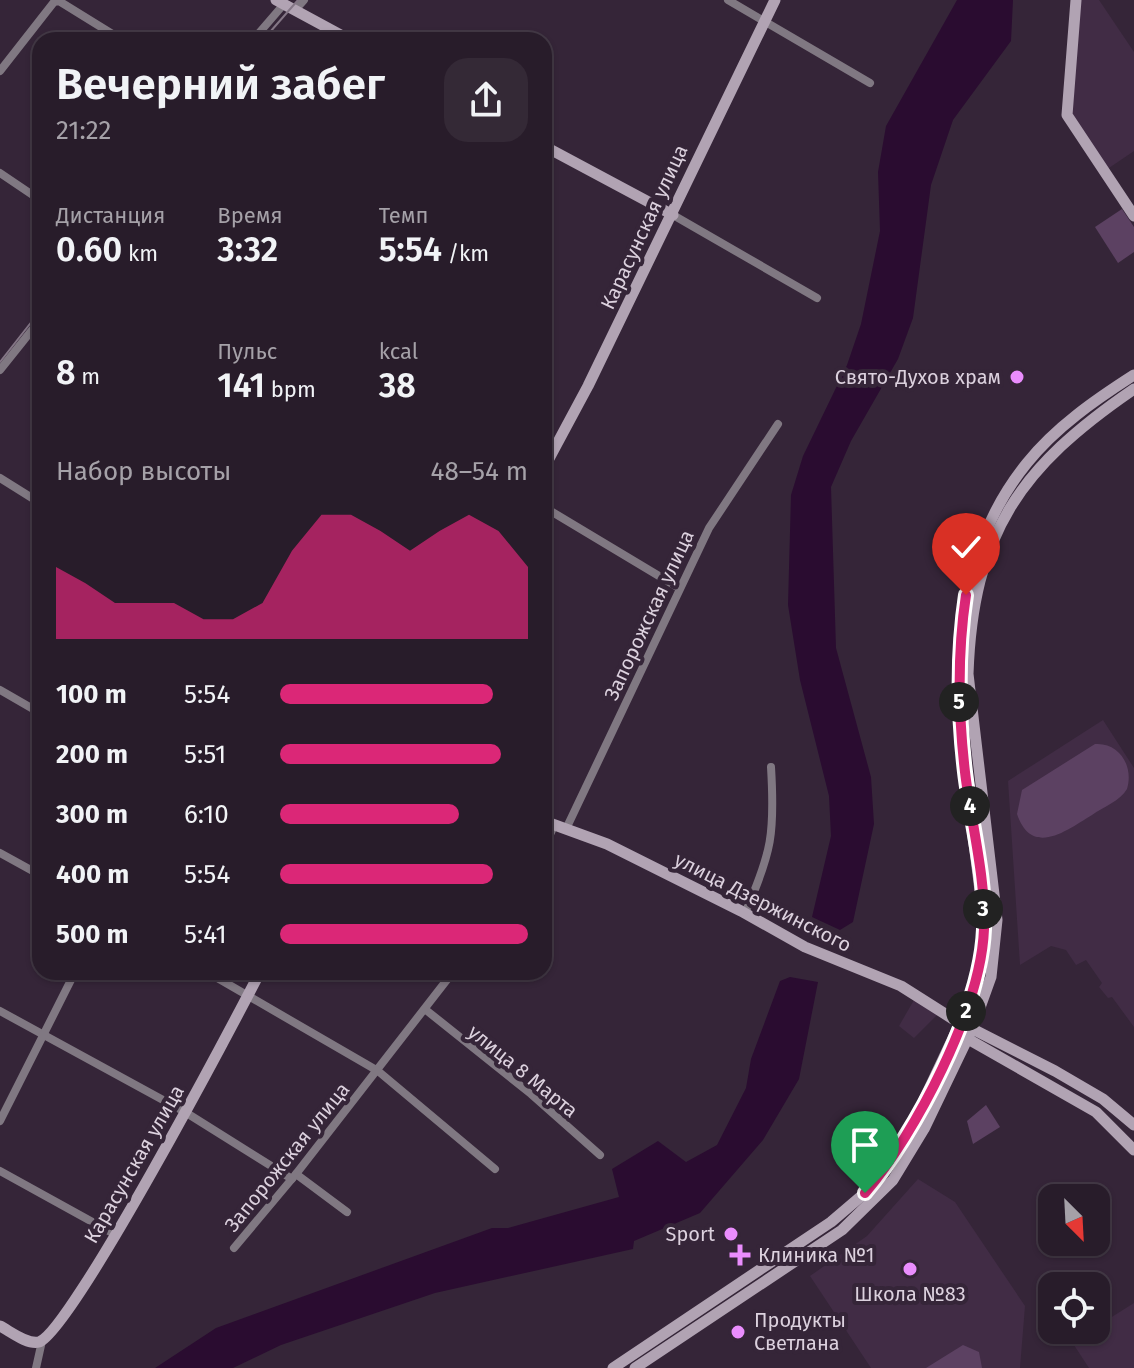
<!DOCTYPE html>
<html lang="ru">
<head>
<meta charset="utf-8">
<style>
	:root { --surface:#281c2a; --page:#342936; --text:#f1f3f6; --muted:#a5a1a8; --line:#443a47; --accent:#db2777 }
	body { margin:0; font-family:"Fira Sans",sans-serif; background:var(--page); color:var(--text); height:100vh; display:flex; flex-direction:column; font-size:30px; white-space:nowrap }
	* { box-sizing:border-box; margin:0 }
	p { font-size:26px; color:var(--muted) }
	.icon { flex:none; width:44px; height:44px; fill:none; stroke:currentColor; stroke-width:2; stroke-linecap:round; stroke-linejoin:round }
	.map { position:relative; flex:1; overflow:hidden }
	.drawer { position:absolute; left:32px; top:32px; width:520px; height:948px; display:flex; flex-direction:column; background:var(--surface); border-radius:24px; box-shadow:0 2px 6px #0004,0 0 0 2px var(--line) }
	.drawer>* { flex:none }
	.needle { width:52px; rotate:156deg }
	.controls { position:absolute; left:1038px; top:1184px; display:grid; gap:16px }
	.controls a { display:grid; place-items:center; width:72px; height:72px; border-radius:16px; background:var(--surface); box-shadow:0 2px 6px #0004,0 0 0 2px var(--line); font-size:40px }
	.pin { position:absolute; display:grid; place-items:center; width:68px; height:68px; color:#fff; margin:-82px -34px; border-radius:50% 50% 50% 0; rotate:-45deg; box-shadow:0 0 8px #0007 }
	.pin .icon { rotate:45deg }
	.km { position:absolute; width:40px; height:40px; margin:-20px; border-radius:50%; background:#222; color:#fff; font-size:22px; line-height:40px; text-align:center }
	.round { display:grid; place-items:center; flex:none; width:84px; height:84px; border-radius:24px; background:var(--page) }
	.summary { display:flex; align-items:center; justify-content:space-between; height:136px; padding:0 24px }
	h1 { font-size:44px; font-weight:600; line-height:60px }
	.stats { display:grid; grid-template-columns:repeat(3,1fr); gap:12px; height:136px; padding:8px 24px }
	.stats div { display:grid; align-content:center }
	.stats b { font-size:34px; font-weight:600 }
	.stats small { font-size:22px; font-weight:400 }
	.stats p { font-size:22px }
	.chart { height:224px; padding:16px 24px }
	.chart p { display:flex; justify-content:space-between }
	.chart svg { width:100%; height:144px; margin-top:8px; fill:var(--accent); opacity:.7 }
	ul { padding:0 24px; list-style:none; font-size:26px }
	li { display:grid; grid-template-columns:128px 96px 1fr; align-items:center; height:60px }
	li i { height:20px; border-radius:10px; background:var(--accent) }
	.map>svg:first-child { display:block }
	.built { fill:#412c45 }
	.green { fill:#5c4162 }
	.water { fill:#2a0c30 }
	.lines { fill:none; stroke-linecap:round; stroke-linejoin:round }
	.street { stroke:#807882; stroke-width:8 }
	.secondary { stroke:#b1a3b3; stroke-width:11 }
	.tram { stroke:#847686; stroke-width:2 }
	.route-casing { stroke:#fff; stroke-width:16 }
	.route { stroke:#db2777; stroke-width:10 }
	.poi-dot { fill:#ea8dfd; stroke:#352538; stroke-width:3 }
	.labels { text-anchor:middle; stroke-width:8; stroke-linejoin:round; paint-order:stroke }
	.street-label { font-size:20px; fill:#dcd1de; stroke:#352538 }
	.poi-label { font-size:20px; fill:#dcd1de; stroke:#352538; text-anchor:end }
</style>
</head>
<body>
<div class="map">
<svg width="1134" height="1368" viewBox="0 0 1134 1368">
	<rect width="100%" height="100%" fill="#352538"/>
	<g class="built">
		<polygon points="1080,0 1099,0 1134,52 1134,151 1106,170 1073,118 1070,106"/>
		<polygon points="1103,720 1134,768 1134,1027 1112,997 1108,998 1099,987 1102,983 1086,960 1076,965 1066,950 1051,946 1020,965 1008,781"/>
		<polygon points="914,1000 937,1015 914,1038 899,1026"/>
		<polygon points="918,1179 955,1202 1025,1306 1020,1368 871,1368 810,1276 867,1236"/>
		<polygon points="1134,1303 1134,1368 1089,1368 1072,1342"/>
	</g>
	<g class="green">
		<polygon points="1122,209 1134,227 1134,252 1118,263 1095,227"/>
		<path d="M1095,744C1119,742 1134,766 1127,789C1120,801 1103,807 1092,815C1067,830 1032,858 1017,814L1022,790Z"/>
		<polygon points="986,1105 1000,1127 973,1144 967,1121"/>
		<polygon points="963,1345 979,1352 982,1368 926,1368"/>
	</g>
	<g class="water">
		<polygon points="957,0 1013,0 1011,41 953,120 931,185 913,318 898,359 851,441 831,487 836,648 871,777 874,824 853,922 840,930 812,917 831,836 829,796 800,680 788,605 791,495 803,456 847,365 861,324 880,231 878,172 886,126"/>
		<polygon points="790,977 818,982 799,1079 763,1140 700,1213 634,1241 633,1249 435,1293 281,1345 233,1368 155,1368 216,1328 492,1228 508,1228 619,1197 612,1169 658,1141 686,1162 717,1145 746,1088 751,1059 780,981"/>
	</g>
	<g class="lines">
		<g class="street">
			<polyline points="728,0 870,83"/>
			<polyline points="295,10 304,0"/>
			<polyline points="253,40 284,4"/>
			<polyline points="0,71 54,2 59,1 122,40"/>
			<polyline points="0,173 40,200"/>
			<polyline points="673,215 817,298"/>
			<polyline points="0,370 40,320"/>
			<polyline points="0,478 40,503"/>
			<polyline points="544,507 679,588"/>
			<polyline points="0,690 40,713"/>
			<polyline points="566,829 709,528 778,424"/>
			<polyline points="544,847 554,826"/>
			<polyline points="0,853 40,875"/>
			<path d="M745,913C772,852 775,833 771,767"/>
			<polyline points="207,972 378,1071 495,1169"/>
			<polyline points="426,1010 531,1094 600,1155"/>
			<polyline points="0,1011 185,1112 292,1179"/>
			<polyline points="0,1121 75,972"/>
			<polyline points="0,1171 116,1235"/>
			<polyline points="296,1174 347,1212"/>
			<polyline points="234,1248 296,1174 453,972"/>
			<polyline points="36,1368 42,1341"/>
		</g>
		<g class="secondary">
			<polyline points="276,0 350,40"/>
			<polyline points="1076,0 1067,115 1134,216"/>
			<polyline points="544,146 673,215"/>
			<polyline points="544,468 588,386 775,0"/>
			<polyline points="544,821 607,844 741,911 805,947 901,986 953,1019 1055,1071 1103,1099 1134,1125"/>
			<polyline points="965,1033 968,1039 1096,1112 1134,1150"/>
			<path d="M0,1326C10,1331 27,1345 39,1342C71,1332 235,1021 260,972"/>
			<path d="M613,1368L831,1222L865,1193L883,1173L913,1123L971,1000L979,973L984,926C969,772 919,596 1027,463C1056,427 1095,400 1134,375"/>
			<path d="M635,1368L842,1230L893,1180L924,1129L973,1027L991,977L997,920L968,674C973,533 1020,467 1134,389"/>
		</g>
		<g class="tram">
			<polyline points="263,40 298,0"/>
			<polyline points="0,362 40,311"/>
		</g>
	</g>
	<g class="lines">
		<g class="route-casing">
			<path id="route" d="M865,1193C916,1133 981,1008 984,929C986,877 971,823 965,772C958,712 957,655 966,595"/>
		</g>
		<use href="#route" class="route"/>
	</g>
	<g class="poi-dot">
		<circle cx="1017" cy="377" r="8"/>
		<circle cx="731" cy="1234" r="8"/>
		<path d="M736 1243h8v8h8v8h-8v8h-8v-8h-8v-8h8z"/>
		<circle cx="910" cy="1269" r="8"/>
		<circle cx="738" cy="1332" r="8"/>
	</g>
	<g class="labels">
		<g class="street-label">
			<text transform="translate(644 227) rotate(-65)" y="7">Карасунская улица</text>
			<text transform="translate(649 615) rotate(-65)" y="7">Запорожская улица</text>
			<text transform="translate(763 902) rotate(27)" y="7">улица Дзержинского</text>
			<text transform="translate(523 1071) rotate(39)" y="7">улица 8 Марта</text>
			<text transform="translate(287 1157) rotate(-51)" y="7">Запорожская улица</text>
			<text transform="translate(134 1164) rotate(-60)" y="7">Карасунская улица</text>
		</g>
		<g class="poi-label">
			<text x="1001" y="384">Свято-Духов храм</text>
			<text x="715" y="1241">Sport</text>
			<text x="758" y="1262" text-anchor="start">Клиника №1</text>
			<text x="910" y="1301" text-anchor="middle">Школа №83</text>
			<text x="754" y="1327" text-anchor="start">Продукты<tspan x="754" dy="23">Светлана</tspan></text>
		</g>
	</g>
</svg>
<div class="controls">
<a><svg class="needle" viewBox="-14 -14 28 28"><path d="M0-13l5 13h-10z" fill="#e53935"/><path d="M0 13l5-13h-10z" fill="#a5a1a8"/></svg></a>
<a><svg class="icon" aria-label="locate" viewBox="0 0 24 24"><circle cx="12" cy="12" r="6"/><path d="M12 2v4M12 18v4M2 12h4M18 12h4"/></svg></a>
</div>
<div class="pin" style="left:865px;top:1193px;background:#1e9e55"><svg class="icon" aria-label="arrive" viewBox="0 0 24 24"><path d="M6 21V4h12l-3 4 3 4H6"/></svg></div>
<div class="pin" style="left:966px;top:595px;background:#d93025"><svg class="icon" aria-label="check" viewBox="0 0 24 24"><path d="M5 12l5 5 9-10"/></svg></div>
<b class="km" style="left:966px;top:1011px">2</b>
<b class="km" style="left:983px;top:909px">3</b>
<b class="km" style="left:970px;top:806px">4</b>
<b class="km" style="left:959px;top:702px">5</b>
<section class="drawer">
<div class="summary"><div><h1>Вечерний забег</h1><p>21:22</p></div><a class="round"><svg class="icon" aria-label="share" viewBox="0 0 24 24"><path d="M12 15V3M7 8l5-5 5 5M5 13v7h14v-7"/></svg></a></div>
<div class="stats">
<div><p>Дистанция</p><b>0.60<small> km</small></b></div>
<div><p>Время</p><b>3:32</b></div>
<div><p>Темп</p><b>5:54<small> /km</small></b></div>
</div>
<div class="stats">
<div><b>8<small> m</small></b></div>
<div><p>Пульс</p><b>141<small> bpm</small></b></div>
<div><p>kcal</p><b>38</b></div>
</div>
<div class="chart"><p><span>Набор высоты</span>48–54 m</p>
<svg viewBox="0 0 160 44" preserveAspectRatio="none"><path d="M0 44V22L10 27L20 33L30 33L40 33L50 38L60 38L70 33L80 17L90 6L100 6L110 11L120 17L130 11L140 6L150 11L160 22V44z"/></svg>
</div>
<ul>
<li><b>100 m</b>5:54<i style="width:86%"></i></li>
<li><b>200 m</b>5:51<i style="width:89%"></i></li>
<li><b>300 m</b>6:10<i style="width:72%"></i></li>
<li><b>400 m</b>5:54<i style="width:86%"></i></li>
<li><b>500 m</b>5:41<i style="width:100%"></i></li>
</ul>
</section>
</div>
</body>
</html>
